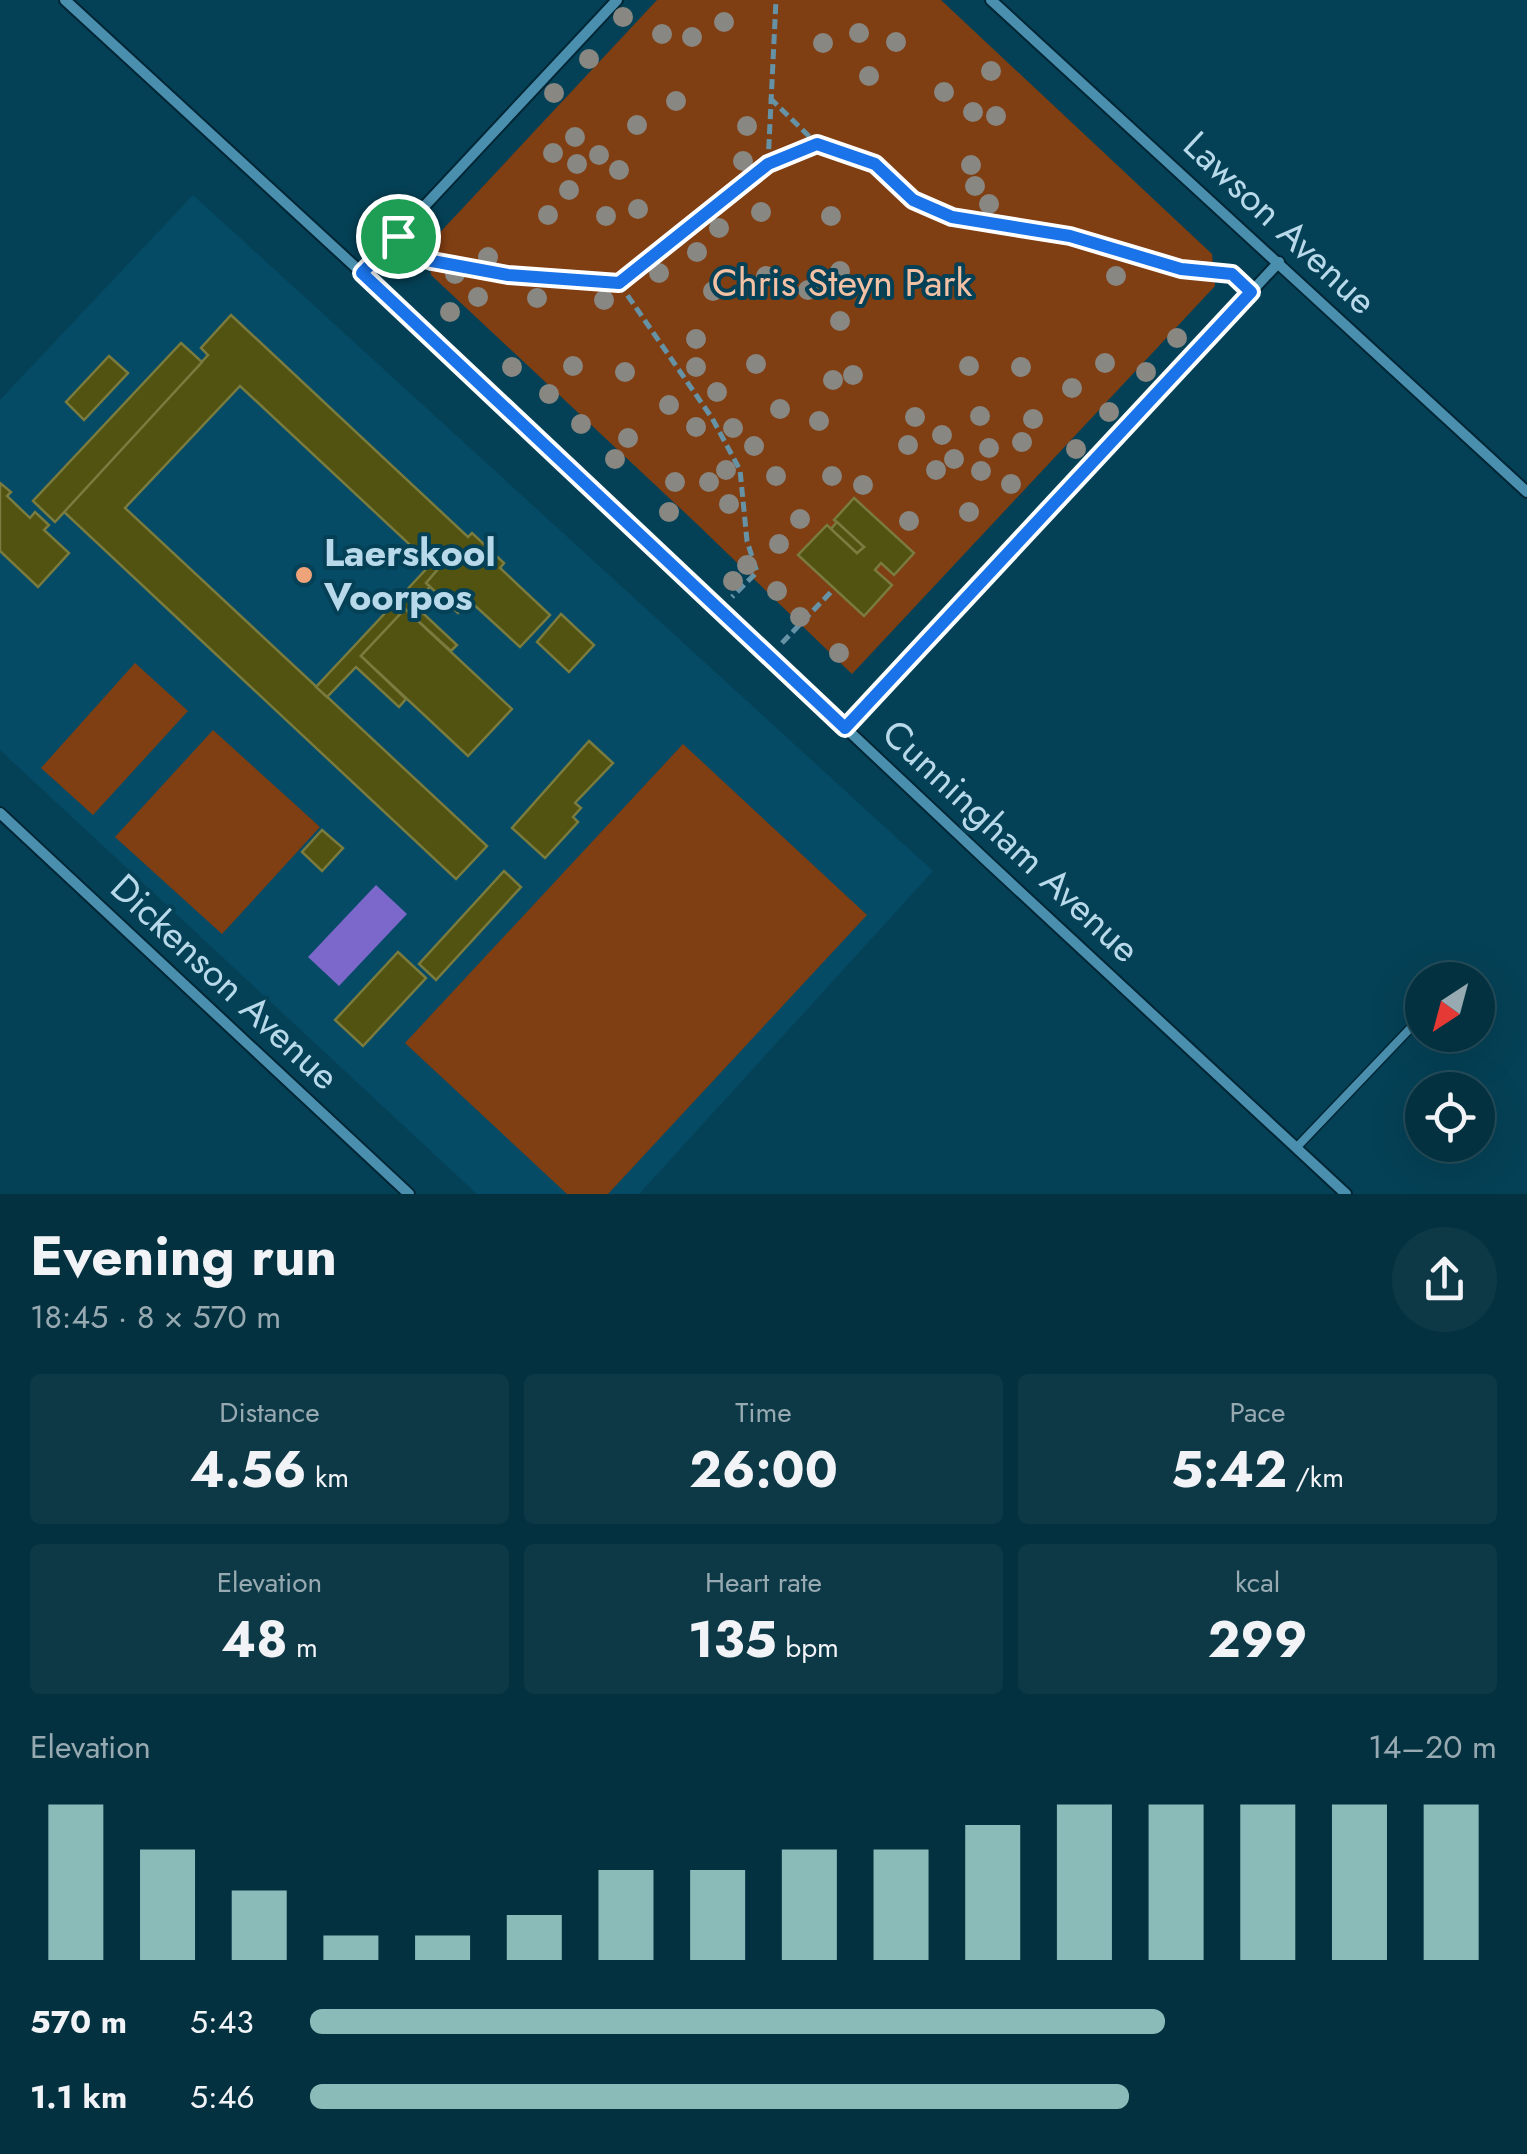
<!DOCTYPE html>
<html lang="en">
<head>
<meta charset="utf-8">
<style>
	:root { --surface:#043140; --page:#0d3947; --text:#f1f3f6; --muted:#97a9b1; --line:#254c59; --accent:#8bbbb9 }
	body { margin:0; font-family:Jost,sans-serif; background:var(--page); color:var(--text); height:100vh; display:flex; flex-direction:column; font-size:38px; white-space:nowrap }
	* { box-sizing:border-box; margin:0 }
	p { font-size:32px; color:var(--muted) }
	.icon { flex:none; width:55px; height:55px; fill:none; stroke:currentColor; stroke-width:2; stroke-linecap:round; stroke-linejoin:round }
	.map { position:relative; height:1194px; overflow:hidden }
	.drawer { display:flex; flex-direction:column; background:var(--surface); flex:1 }
	.drawer>* { flex:none }
	.needle { width:65px; rotate:216deg }
	.controls { position:absolute; left:1405px; top:962px; display:grid; gap:20px }
	.controls a { display:grid; place-items:center; width:90px; height:90px; border-radius:50%; background:var(--surface); box-shadow:0 10px 40px #0002,0 0 0 2px var(--line); font-size:50px }
	.pin { position:absolute; display:grid; place-items:center; width:85px; height:85px; color:#fff; margin:-42px; border:5px solid #fff; border-radius:50%; box-shadow:0 2px 10px #0007 }
	.round { display:grid; place-items:center; flex:none; width:105px; height:105px; border-radius:52px; background:var(--page) }
	.summary { display:flex; align-items:center; justify-content:space-between; height:170px; padding:0 30px }
	h1 { font-size:55px; font-weight:700; line-height:75px }
	.metrics { display:grid; grid-template-columns:repeat(3,1fr); gap:15px; height:170px; padding:10px 30px }
	.metrics div { display:grid; align-content:center; border-radius:10px; background:var(--page); text-align:center }
	.metrics b { font-size:50px; font-weight:700 }
	.metrics small { font-size:28px; font-weight:400 }
	.metrics p { font-size:28px }
	.chart { height:280px; padding:20px 30px }
	.chart p { display:flex; justify-content:space-between }
	.chart svg { width:100%; height:180px; margin-top:10px; stroke:var(--accent); stroke-width:6 }
	ul { padding:0 30px; list-style:none; font-size:32px }
	li { display:grid; grid-template-columns:160px 120px 1fr; align-items:center; height:75px }
	li i { height:25px; border-radius:12px; background:var(--accent) }
	.map>svg:first-child { display:block }
	.built { fill:#054b65 }
	.green { fill:#803e13 }
	.water { fill:#7b68ca }
	.building { fill:#525211; stroke:#7a7b3e; stroke-width:2.5 }
	.lines { fill:none; stroke-linecap:round; stroke-linejoin:round }
	.lane-casing { stroke:#002635; stroke-width:11 }
	.street-casing { stroke:#002635; stroke-width:14 }
	.path { stroke:#6592a5; stroke-width:5; stroke-dasharray:10 5; stroke-linecap:butt }
	.lane { stroke:#4a8fae; stroke-width:8 }
	.street { stroke:#4a8fae; stroke-width:10 }
	.tree { fill:#898781 }
	.route-casing { stroke:#fff; stroke-width:20 }
	.route { stroke:#1a73e8; stroke-width:12 }
	.poi-dot { fill:#efa378; stroke:#054156; stroke-width:4 }
	.labels { text-anchor:middle; stroke-width:8; stroke-linejoin:round; paint-order:stroke }
	.street-label { font-size:38px; fill:#b8d9ea; stroke:#054156 }
	.park-label { font-size:38px; fill:#f5c1a5; stroke:#054156 }
	.poi-label { font-size:38px; font-weight:bold; fill:#b8d9ea; stroke:#054156; text-anchor:start }
</style>
</head>
<body>
<div class="map">
<svg width="1527" height="1194" viewBox="0 0 1527 1194">
	<rect width="100%" height="100%" fill="#054156"/>
	<polygon class="built" points="193,195 933,871 639,1194 477,1194 0,750 0,400"/>
	<g class="green">
		<polygon points="657,0 941,0 1212,254 1215,286 852,674 698,525 431,275 429,261 431,242"/>
		<polygon points="135,663 188,711 93,815 41,768"/>
		<polygon points="213,730 320,827 222,934 115,837"/>
		<polygon points="683,744 867,915 608,1194 567,1194 405,1043"/>
	</g>
	<polygon class="water" points="376,885 407,914 339,986 308,957"/>
	<g class="building">
		<polygon points="231,315 468,537 472,533 504,563 500,568 550,615 520,647 470,601 458,613 426,583 437,570 240,386 125,508 487,846 456,879 63,511 208,355 201,348"/>
		<polygon points="181,343 202,362 55,522 33,501"/>
		<polygon points="109,356 128,373 84,420 66,402"/>
		<polygon points="0,483 11,492 7,496 30,518 35,512 49,525 44,530 69,553 38,587 0,551"/>
		<polygon points="854,498 914,553 894,575 881,563 875,570 892,585 864,616 798,555 827,525 857,553 864,547 834,520"/>
		<polygon points="837,522 864,547 857,553 831,529"/>
		<polygon points="431,564 437,570 426,583 430,587 413,604 457,645 451,651 405,609 361,656 406,699 399,707 356,667 327,697 316,687"/>
		<polygon points="405,609 512,709 468,756 361,656"/>
		<polygon points="561,614 594,645 569,672 537,642"/>
		<polygon points="589,741 613,763 575,803 581,808 573,817 578,822 545,858 512,828"/>
		<polygon points="322,830 343,848 322,871 302,852"/>
		<polygon points="504,871 521,887 436,980 419,964"/>
		<polygon points="398,952 426,978 363,1046 335,1020"/>
	</g>
	<g class="lines">
		<g class="lane-casing">
			<polyline id="lane" points="1296,1148 1422,1016"/>
		</g>
		<g class="street-casing">
			<g id="street">
				<polyline points="65,0 362,273 988,862 1346,1194"/>
				<polyline points="991,0 1527,492"/>
				<polyline points="362,273 617,0"/>
				<polyline points="845,728 1279,262"/>
				<polyline points="0,813 409,1194"/>
			</g>
		</g>
		<g class="path">
			<polyline points="770,98 817,144"/>
			<polyline points="768,164 776,0"/>
			<polyline points="410,248 420,257 432,261 508,275 619,283 768,164 817,144 875,165 913,200 952,217 1070,236 1181,269 1232,274 1238,280"/>
			<polyline points="619,283 712,418 740,470 747,541 757,572 732,597"/>
			<polyline points="782,643 832,591"/>
		</g>
		<use href="#lane" class="lane"/>
		<use href="#street" class="street"/>
	</g>
	<g class="tree">
		<circle cx="623" cy="17" r="10"/>
		<circle cx="724" cy="22" r="10"/>
		<circle cx="859" cy="33" r="10"/>
		<circle cx="662" cy="34" r="10"/>
		<circle cx="692" cy="37" r="10"/>
		<circle cx="896" cy="42" r="10"/>
		<circle cx="823" cy="43" r="10"/>
		<circle cx="589" cy="59" r="10"/>
		<circle cx="991" cy="71" r="10"/>
		<circle cx="869" cy="76" r="10"/>
		<circle cx="944" cy="92" r="10"/>
		<circle cx="554" cy="93" r="10"/>
		<circle cx="676" cy="101" r="10"/>
		<circle cx="973" cy="112" r="10"/>
		<circle cx="996" cy="116" r="10"/>
		<circle cx="637" cy="125" r="10"/>
		<circle cx="747" cy="126" r="10"/>
		<circle cx="575" cy="137" r="10"/>
		<circle cx="553" cy="153" r="10"/>
		<circle cx="599" cy="155" r="10"/>
		<circle cx="743" cy="161" r="10"/>
		<circle cx="577" cy="164" r="10"/>
		<circle cx="971" cy="165" r="10"/>
		<circle cx="619" cy="170" r="10"/>
		<circle cx="975" cy="186" r="10"/>
		<circle cx="569" cy="190" r="10"/>
		<circle cx="989" cy="204" r="10"/>
		<circle cx="638" cy="209" r="10"/>
		<circle cx="761" cy="212" r="10"/>
		<circle cx="548" cy="215" r="10"/>
		<circle cx="606" cy="216" r="10"/>
		<circle cx="831" cy="216" r="10"/>
		<circle cx="719" cy="228" r="10"/>
		<circle cx="697" cy="252" r="10"/>
		<circle cx="488" cy="257" r="10"/>
		<circle cx="840" cy="271" r="10"/>
		<circle cx="659" cy="273" r="10"/>
		<circle cx="455" cy="274" r="10"/>
		<circle cx="766" cy="276" r="10"/>
		<circle cx="1116" cy="276" r="10"/>
		<circle cx="808" cy="290" r="10"/>
		<circle cx="713" cy="291" r="10"/>
		<circle cx="478" cy="297" r="10"/>
		<circle cx="537" cy="298" r="10"/>
		<circle cx="604" cy="300" r="10"/>
		<circle cx="450" cy="312" r="10"/>
		<circle cx="840" cy="321" r="10"/>
		<circle cx="1177" cy="338" r="10"/>
		<circle cx="696" cy="339" r="10"/>
		<circle cx="1105" cy="363" r="10"/>
		<circle cx="756" cy="364" r="10"/>
		<circle cx="573" cy="366" r="10"/>
		<circle cx="969" cy="366" r="10"/>
		<circle cx="512" cy="367" r="10"/>
		<circle cx="696" cy="367" r="10"/>
		<circle cx="1021" cy="367" r="10"/>
		<circle cx="625" cy="372" r="10"/>
		<circle cx="1146" cy="372" r="10"/>
		<circle cx="853" cy="375" r="10"/>
		<circle cx="833" cy="380" r="10"/>
		<circle cx="1072" cy="388" r="10"/>
		<circle cx="717" cy="392" r="10"/>
		<circle cx="549" cy="394" r="10"/>
		<circle cx="669" cy="405" r="10"/>
		<circle cx="780" cy="409" r="10"/>
		<circle cx="1109" cy="412" r="10"/>
		<circle cx="980" cy="416" r="10"/>
		<circle cx="915" cy="417" r="10"/>
		<circle cx="1033" cy="419" r="10"/>
		<circle cx="819" cy="421" r="10"/>
		<circle cx="581" cy="424" r="10"/>
		<circle cx="696" cy="427" r="10"/>
		<circle cx="733" cy="428" r="10"/>
		<circle cx="942" cy="435" r="10"/>
		<circle cx="628" cy="438" r="10"/>
		<circle cx="1022" cy="442" r="10"/>
		<circle cx="908" cy="445" r="10"/>
		<circle cx="754" cy="446" r="10"/>
		<circle cx="989" cy="448" r="10"/>
		<circle cx="1076" cy="449" r="10"/>
		<circle cx="615" cy="459" r="10"/>
		<circle cx="954" cy="459" r="10"/>
		<circle cx="726" cy="470" r="10"/>
		<circle cx="936" cy="470" r="10"/>
		<circle cx="981" cy="471" r="10"/>
		<circle cx="776" cy="476" r="10"/>
		<circle cx="832" cy="476" r="10"/>
		<circle cx="675" cy="482" r="10"/>
		<circle cx="709" cy="482" r="10"/>
		<circle cx="1011" cy="484" r="10"/>
		<circle cx="863" cy="485" r="10"/>
		<circle cx="729" cy="504" r="10"/>
		<circle cx="669" cy="512" r="10"/>
		<circle cx="969" cy="512" r="10"/>
		<circle cx="800" cy="519" r="10"/>
		<circle cx="909" cy="521" r="10"/>
		<circle cx="779" cy="544" r="10"/>
		<circle cx="747" cy="565" r="10"/>
		<circle cx="733" cy="581" r="10"/>
		<circle cx="777" cy="591" r="10"/>
		<circle cx="800" cy="617" r="10"/>
		<circle cx="839" cy="653" r="10"/>
	</g>
	<g class="lines">
		<g class="route-casing">
			<polygon id="route" points="817,144 875,164 913,200 952,217 1070,236 1181,269 1232,274 1251,292 845,728 362,273 398,236 420,257 432,261 508,275 619,283 768,164"/>
		</g>
		<use href="#route" class="route"/>
	</g>
	<circle class="poi-dot" cx="304" cy="575" r="10"/>
	<g class="labels">
		<g class="street-label">
			<text transform="translate(1280 223) rotate(43)" y="13">Lawson Avenue</text>
			<text transform="translate(1011 841) rotate(43)" y="13">Cunningham Avenue</text>
			<text transform="translate(225 982) rotate(43)" y="13">Dickenson Avenue</text>
		</g>
		<g class="park-label">
			<text x="842" y="296">Chris Steyn Park</text>
		</g>
		<g class="poi-label">
			<text x="324" y="566">Laerskool<tspan x="324" dy="44">Voorpos</tspan></text>
		</g>
	</g>
</svg>
<div class="controls">
<a><svg class="needle" viewBox="-14 -14 28 28"><path d="M0-13l5 13h-10z" fill="#e53935"/><path d="M0 13l5-13h-10z" fill="#97a9b1"/></svg></a>
<a><svg class="icon" aria-label="locate" viewBox="0 0 24 24"><circle cx="12" cy="12" r="6"/><path d="M12 2v4M12 18v4M2 12h4M18 12h4"/></svg></a>
</div>
<div class="pin" style="left:398px;top:236px;background:#1e9e55"><svg class="icon" aria-label="arrive" viewBox="0 0 24 24"><path d="M6 21V4h12l-3 4 3 4H6"/></svg></div>
</div>
<section class="drawer">
<div class="summary"><div><h1>Evening run</h1><p>18:45 · 8 × 570 m</p></div><a class="round"><svg class="icon" aria-label="share" viewBox="0 0 24 24"><path d="M12 15V3M7 8l5-5 5 5M5 13v7h14v-7"/></svg></a></div>
<div class="metrics">
<div><p>Distance</p><b>4.56<small> km</small></b></div>
<div><p>Time</p><b>26:00</b></div>
<div><p>Pace</p><b>5:42<small> /km</small></b></div>
</div>
<div class="metrics">
<div><p>Elevation</p><b>48<small> m</small></b></div>
<div><p>Heart rate</p><b>135<small> bpm</small></b></div>
<div><p>kcal</p><b>299</b></div>
</div>
<div class="chart"><p><span>Elevation</span>14–20 m</p>
<svg viewBox="0 0 160 44" preserveAspectRatio="none"><path d="M5 44V6M15 44V17M25 44V27M35 44V38M45 44V38M55 44V33M65 44V22M75 44V22M85 44V17M95 44V17M105 44V11M115 44V6M125 44V6M135 44V6M145 44V6M155 44V6"/></svg>
</div>
<ul>
<li><b>570 m</b>5:43<i style="width:72%"></i></li>
<li><b>1.1 km</b>5:46<i style="width:69%"></i></li>
</ul>
</section>
</body>
</html>
